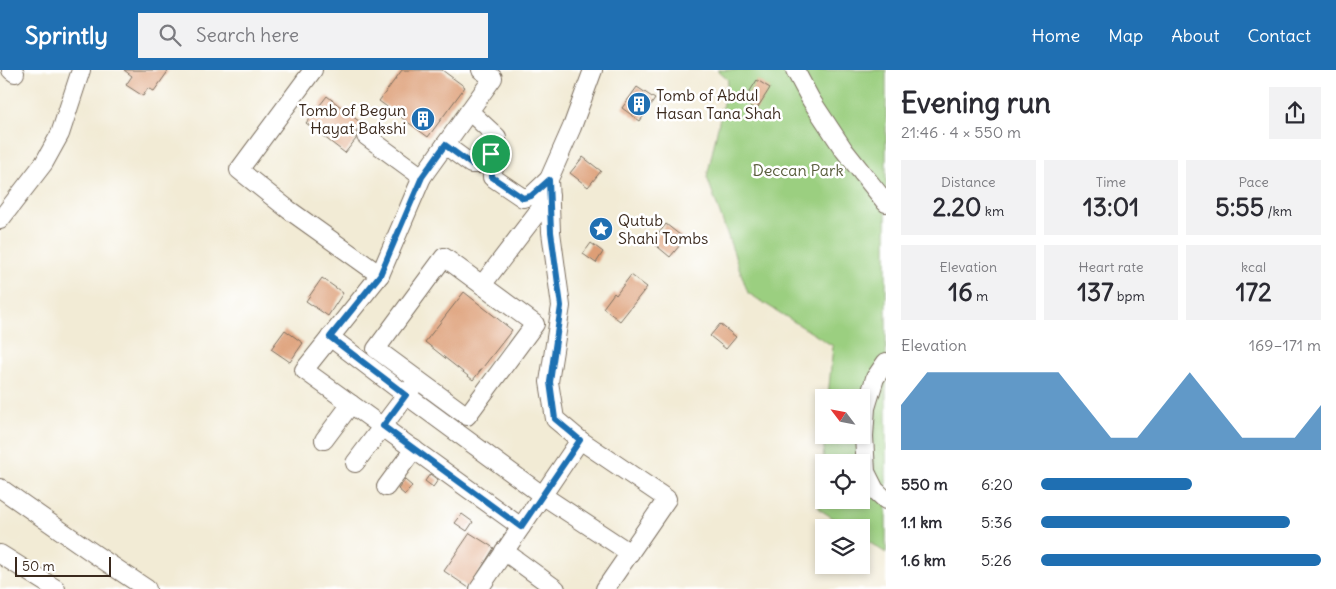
<!DOCTYPE html>
<html lang="en">
<head>
<meta charset="utf-8">
<style>
	:root { --surface:#fff; --page:#f2f2f3; --text:#2b2b33; --muted:#7c7c81; --accent:#1f6fb2 }
	body { margin:0; font-family:Delius,sans-serif; background:var(--page); color:var(--text); height:100vh; display:flex; flex-direction:column; font-size:19px; white-space:nowrap }
	* { box-sizing:border-box; margin:0 }
	p { font-size:16px; color:var(--muted) }
	.icon { flex:none; width:28px; height:28px; fill:none; stroke:currentColor; stroke-width:2; stroke-linecap:round; stroke-linejoin:round }
	.map { position:relative; flex:1; overflow:hidden }
	.drawer { display:flex; flex-direction:column; background:var(--surface); width:450px }
	.drawer>* { flex:none }
	.needle { width:32px; rotate:302deg }
	.controls { position:absolute; left:815px; top:319px; display:grid; gap:10px }
	.controls a { display:grid; place-items:center; width:55px; height:55px; border-radius:0px; background:var(--surface); box-shadow:0 2px 8px #0003; font-size:25px }
	.scale { position:absolute; left:15px; bottom:12px; width:96px; box-sizing:border-box; padding-left:5px; border:2px solid #3b2a1e; border-top:0; font-size:14px; line-height:18px; white-space:nowrap; color:#3b2a1e; -webkit-text-stroke:4px #fff; paint-order:stroke }
	.pin { position:absolute; display:grid; place-items:center; width:42px; height:42px; color:#fff; margin:-21px; border:2px solid #fff; border-radius:50%; box-shadow:0 1px 5px #0007 }
	.round { display:grid; place-items:center; flex:none; width:52px; height:52px; border-radius:0px; background:var(--page) }
	.summary { display:flex; align-items:center; justify-content:space-between; height:85px; padding:0 15px }
	h1 { font-size:28px; font-weight:700; line-height:38px }
	.figures { display:grid; grid-template-columns:repeat(3,1fr); gap:8px; height:85px; padding:5px 15px }
	.figures div { display:grid; align-content:center; border-radius:0px; background:var(--page); text-align:center }
	.figures b { font-size:25px; font-weight:700 }
	.figures small { font-size:14px; font-weight:400 }
	.figures p { font-size:14px }
	.chart { height:140px; padding:10px 15px }
	.chart p { display:flex; justify-content:space-between }
	.chart svg { width:100%; height:90px; margin-top:5px; fill:var(--accent); opacity:.7 }
	ul { padding:0 15px; list-style:none; font-size:16px }
	li { display:grid; grid-template-columns:80px 60px 1fr; align-items:center; height:38px }
	li i { height:12px; border-radius:6px; background:var(--accent) }
	header { display:flex; align-items:center; gap:30px; box-sizing:border-box; height:70px; padding:0 25px; background:var(--accent); color:#fff }
	header strong { font-size:24px }
	nav { display:flex; gap:28px; margin-inline-start:auto; font-size:18px }
	.search { width:350px; height:45px; background:var(--page); display:flex; align-items:center; gap:12px; box-sizing:border-box; padding:0 18px; border-radius:0px; color:var(--muted); font-size:19px }
	main { display:flex; flex:1; min-height:0 }
	.map>svg:first-child { display:block }
	.green { fill:#9bcf80; stroke:#6b7c4f; fill-rule:evenodd }
	.building { fill:#dd9e76 }
	.lines { fill:none; stroke-linecap:round; stroke-linejoin:round }
	.minor-casing { stroke:#7b6e5e; stroke-width:20 }
	.minor { stroke:#fff; stroke-width:18 }
	.route-casing { stroke:#fff; stroke-width:10 }
	.route { stroke:#1f6fb2; stroke-width:6 }
	.labels { text-anchor:middle; stroke-width:5; stroke-linejoin:round; paint-order:stroke }
	.poi-label { font-size:16px; fill:#3b2a1e; stroke:#fff; text-anchor:start }
	.park-label { font-size:16px; fill:#585c3b; stroke:#fff }
</style>
</head>
<body>
<header>
<strong>Sprintly</strong>
<div class="search"><svg class="icon" aria-label="search" viewBox="0 0 24 24"><circle cx="10" cy="10" r="6"/><path d="M15 15l6 6"/></svg>Search here</div>
<nav><a>Home</a><a>Map</a><a>About</a><a>Contact</a></nav>
</header>
<main>
<div class="map">
<svg width="886" height="519" viewBox="0 0 886 519">
	<rect width="100%" height="100%" fill="#fff"/>
	<filter id="ink" filterUnits="userSpaceOnUse"><feTurbulence type="fractalNoise" baseFrequency=".02" numOctaves="2"/><feDisplacementMap in="SourceGraphic" scale="10" xChannelSelector="R" yChannelSelector="G"/><feConvolveMatrix kernelMatrix="1 2 1 2 8 2 1 2 1" color-interpolation-filters="sRGB"/></filter>
	<filter id="wash" filterUnits="userSpaceOnUse"><feTurbulence type="fractalNoise" baseFrequency=".0096" numOctaves="4" result="noise"/><feDisplacementMap in="SourceGraphic" scale="20" xChannelSelector="R" yChannelSelector="G"/><feGaussianBlur stdDeviation="1.12" result="paint"/><feColorMatrix in="noise" values="0 0 0 0 0 0 0 0 0 0 0 0 0 0 0 0 0 1.4 0 .05"/><feComposite in="paint" operator="in"/></filter>
	<g filter="url(#wash)">
		<rect width="100%" height="100%" fill="#f2ebd5"/>
		<path class="green" d="M717,0H886V483L861,467V458L847,457L819,439L825,365H861V328L828,327L833,276L748,223L707,107L728,10ZM824,392H861V430H824Z"/>
		<g id="blocks">
			<g class="building">
				<polygon points="124,0 169,0 154,21 148,18 143,26 126,15 132,6"/>
				<polygon points="402,0 442,0 465,17 428,67 379,31"/>
				<polygon points="757,10 770,18 756,40 743,32"/>
				<polygon points="637,17 655,29 640,51 622,38"/>
				<polygon points="327,26 365,56 357,60 356,69 345,83 306,53"/>
				<polygon points="583,87 601,101 588,117 570,103"/>
				<polygon points="666,154 685,169 670,187 652,172"/>
				<polygon points="591,173 603,182 596,193 583,184"/>
				<polygon points="631,205 647,217 620,251 603,238 614,223 616,225"/>
				<polygon points="322,208 343,223 328,246 306,231"/>
				<polygon points="464,222 512,260 473,310 425,272"/>
				<polygon points="720,254 736,267 726,279 710,266"/>
				<polygon points="285,260 303,273 290,292 271,279"/>
				<polygon points="430,404 438,410 433,417 425,411"/>
				<polygon points="405,410 412,416 405,425 398,419"/>
				<polygon points="462,444 473,452 467,461 455,453"/>
				<polygon points="470,463 494,478 469,518 444,501"/>
			</g>
		</g>
	</g>
	<g filter="url(#ink)">
		<use href="#blocks" fill-opacity="0" stroke="#7b6e5e" stroke-width="1"/>
		<g class="lines">
			<g class="minor-casing">
				<g id="minor">
					<polyline points="11,0 15,3"/>
					<polyline points="313,0 239,100 289,140 380,205 304,300 521,457"/>
					<polyline points="795,0 811,30 844,80 886,133"/>
					<polyline points="366,66 422,107 380,205"/>
					<polyline points="445,75 471,94 482,94 497,76 497,67 469,41"/>
					<polyline points="491,85 499,90 492,101 492,107 523,128 531,126 549,109"/>
					<polyline points="422,107 493,8 481,0"/>
					<polyline points="0,150 44,93 60,64 81,0"/>
					<polygon points="444,187 535,254 467,346 376,279"/>
					<polyline points="482,215 550,126"/>
					<polyline points="330,267 406,325 542,425 630,483"/>
					<polyline points="886,292 875,308 866,338 864,366 866,402 875,420 886,430"/>
					<polyline points="324,370 351,334"/>
					<polyline points="580,370 667,429 605,519"/>
					<polyline points="355,393 413,316"/>
					<polyline points="386,417 414,379"/>
					<polyline points="0,418 96,485 147,519"/>
					<polyline points="504,481 556,519"/>
					<polyline points="0,484 56,519"/>
					<polyline points="479,519 580,370 555,349 549,312 561,236 551,162 549,109 572,57 593,0"/>
				</g>
			</g>
			<use href="#minor" class="minor"/>
		</g>
	</g>
	<g class="lines" filter="url(#ink)">
		<g class="route-casing">
			<polygon id="route" points="445,75 471,94 482,94 491,84 499,90 492,101 492,107 523,128 531,126 549,110 551,162 561,236 550,312 555,349 580,370 521,457 383,356 406,325 330,267 380,205 422,107"/>
		</g>
		<use href="#route" class="route"/>
	</g>
	<defs>
		<g id="building-disc" transform="scale(1.25)"><circle r="9.5" fill="#1f6fb2" stroke="#fff"/><path d="M-4-6H4V6H1V3H-1V6H-4ZM-2.5-4.3h1.7v1.8h-1.7ZM.8-4.3h1.7v1.8H.8ZM-2.5-1h1.7V.8h-1.7ZM.8-1h1.7V.8H.8Z" fill="#fff"/></g>
		<g id="sight-disc" transform="scale(1.25)"><circle r="9.5" fill="#1f6fb2" stroke="#fff"/><path d="M0-6L1.8-2.2L6-1.7L2.9 1.2L3.7 5.4L0 3.3L-3.7 5.4L-2.9 1.2L-6-1.7L-1.8-2.2Z" fill="#fff"/></g>
	</defs>
	<g fill-rule="evenodd">
		<use href="#building-disc" x="639" y="34"/>
		<use href="#building-disc" x="423" y="49"/>
		<use href="#sight-disc" x="601" y="159"/>
	</g>
	<g class="labels">
		<g class="poi-label">
			<text x="656" y="31">Tomb of Abdul<tspan x="656" dy="18">Hasan Tana Shah</tspan></text>
			<text x="406" y="46" text-anchor="end">Tomb of Begun<tspan x="406" dy="18">Hayat Bakshi</tspan></text>
			<text x="618" y="156">Qutub<tspan x="618" dy="18">Shahi Tombs</tspan></text>
		</g>
		<g class="park-label">
			<text x="798" y="106">Deccan Park</text>
		</g>
	</g>
</svg>
<div class="controls">
<a><svg class="needle" viewBox="-14 -14 28 28"><path d="M0-13l5 13h-10z" fill="#e53935"/><path d="M0 13l5-13h-10z" fill="#7c7c81"/></svg></a>
<a><svg class="icon" aria-label="locate" viewBox="0 0 24 24"><circle cx="12" cy="12" r="6"/><path d="M12 2v4M12 18v4M2 12h4M18 12h4"/></svg></a>
<a><svg class="icon" aria-label="layers" viewBox="0 0 24 24"><path d="M12 4l9 5-9 5-9-5zM3 14l9 5 9-5"/></svg></a>
</div>
<div class="scale">50 m</div>
<div class="pin" style="left:491px;top:84px;background:#1e9e55"><svg class="icon" aria-label="arrive" viewBox="0 0 24 24"><path d="M6 21V4h12l-3 4 3 4H6"/></svg></div>
</div>
<section class="drawer">
<div class="summary"><div><h1>Evening run</h1><p>21:46 · 4 × 550 m</p></div><a class="round"><svg class="icon" aria-label="share" viewBox="0 0 24 24"><path d="M12 15V3M7 8l5-5 5 5M5 13v7h14v-7"/></svg></a></div>
<div class="figures">
<div><p>Distance</p><b>2.20<small> km</small></b></div>
<div><p>Time</p><b>13:01</b></div>
<div><p>Pace</p><b>5:55<small> /km</small></b></div>
</div>
<div class="figures">
<div><p>Elevation</p><b>16<small> m</small></b></div>
<div><p>Heart rate</p><b>137<small> bpm</small></b></div>
<div><p>kcal</p><b>172</b></div>
</div>
<div class="chart"><p><span>Elevation</span>169–171 m</p>
<svg viewBox="0 0 160 44" preserveAspectRatio="none"><path d="M0 44V22L10 6L20 6L30 6L40 6L50 6L60 6L70 22L80 38L90 38L100 22L110 6L120 22L130 38L140 38L150 38L160 22V44z"/></svg>
</div>
<ul>
<li><b>550 m</b>6:20<i style="width:54%"></i></li>
<li><b>1.1 km</b>5:36<i style="width:89%"></i></li>
<li><b>1.6 km</b>5:26<i style="width:100%"></i></li>
</ul>
</section>
</main>
</body>
</html>
